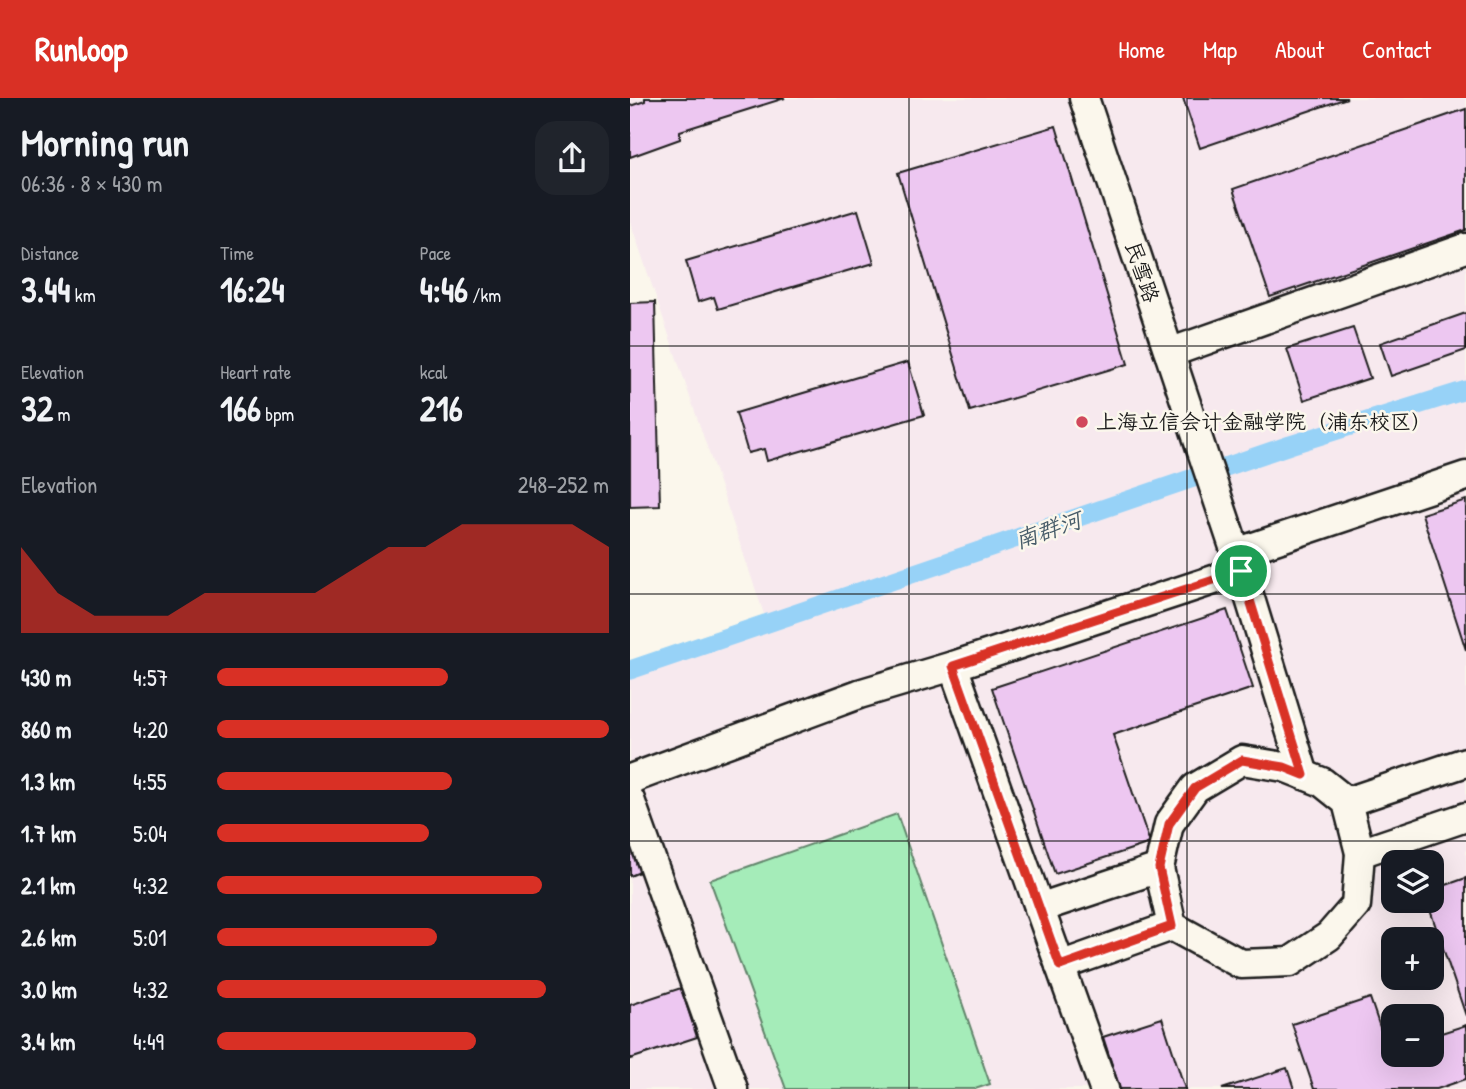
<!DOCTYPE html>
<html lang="en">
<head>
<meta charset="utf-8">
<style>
	:root { --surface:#171b24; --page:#20242c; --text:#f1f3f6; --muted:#9ea1a6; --accent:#d93025 }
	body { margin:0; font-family:"Patrick Hand","LXGW WenKai TC",sans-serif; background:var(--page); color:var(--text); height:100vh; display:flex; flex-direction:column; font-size:26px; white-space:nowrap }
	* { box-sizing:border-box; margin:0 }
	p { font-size:23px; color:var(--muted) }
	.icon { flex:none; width:38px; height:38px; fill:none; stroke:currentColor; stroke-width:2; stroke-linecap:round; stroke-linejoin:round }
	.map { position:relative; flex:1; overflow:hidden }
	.details { display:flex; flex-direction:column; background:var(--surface); width:630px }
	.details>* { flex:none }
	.fabs { position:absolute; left:751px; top:752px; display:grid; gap:14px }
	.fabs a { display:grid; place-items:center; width:63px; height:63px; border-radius:14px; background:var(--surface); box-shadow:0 7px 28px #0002; font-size:35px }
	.pin { position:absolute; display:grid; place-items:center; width:60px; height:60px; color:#fff; margin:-30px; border:4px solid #fff; border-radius:50%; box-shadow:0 2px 7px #0007 }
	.round { display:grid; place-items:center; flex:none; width:74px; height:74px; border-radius:21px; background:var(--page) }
	.overview { display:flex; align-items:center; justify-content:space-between; height:119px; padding:0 21px }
	h1 { font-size:38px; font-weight:800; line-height:52px }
	.stats { display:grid; grid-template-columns:repeat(3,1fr); gap:10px; height:119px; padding:7px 21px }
	.stats div { display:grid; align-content:center }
	.stats b { font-size:35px; font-weight:800 }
	.stats small { font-size:19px; font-weight:400 }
	.stats p { font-size:19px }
	.chart { height:196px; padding:14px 21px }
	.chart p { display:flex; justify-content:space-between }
	.chart svg { width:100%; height:126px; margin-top:7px; fill:var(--accent); opacity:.7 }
	ul { padding:0 21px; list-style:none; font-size:23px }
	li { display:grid; grid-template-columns:112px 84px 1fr; align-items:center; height:52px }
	li i { height:18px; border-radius:9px; background:var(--accent) }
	header { display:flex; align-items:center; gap:42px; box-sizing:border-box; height:98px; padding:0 35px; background:var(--accent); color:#fff }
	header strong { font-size:33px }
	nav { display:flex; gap:38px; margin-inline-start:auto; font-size:24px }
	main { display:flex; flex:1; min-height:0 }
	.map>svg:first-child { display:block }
	.built { fill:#f7e9ee; fill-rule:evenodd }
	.green { fill:#a5ecb9; stroke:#60846a; stroke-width:2 }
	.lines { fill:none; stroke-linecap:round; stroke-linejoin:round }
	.canal { stroke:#97d2f7; stroke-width:19 }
	.building { fill:#edc7f1; stroke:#1c1c1c; stroke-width:2 }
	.minor-casing { stroke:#1c1c1c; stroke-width:33 }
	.minor { stroke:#fbf7ec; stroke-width:28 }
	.route-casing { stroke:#fff; stroke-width:14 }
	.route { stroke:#d93025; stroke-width:9 }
	.grid { fill:none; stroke:#1c1c1c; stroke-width:2; stroke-opacity:0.55 }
	.poi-dot { fill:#d1495b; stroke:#fbf7ec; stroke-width:2.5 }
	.labels { text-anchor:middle; stroke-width:5; stroke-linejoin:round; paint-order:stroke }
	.street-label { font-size:21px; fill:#1c1c1c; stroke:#fbf7ec }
	.poi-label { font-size:21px; fill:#1c1c1c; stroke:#fbf7ec; text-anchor:start }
	.water-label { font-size:23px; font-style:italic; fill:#475c69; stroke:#fbf7ec }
</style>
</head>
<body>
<header>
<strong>Runloop</strong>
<nav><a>Home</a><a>Map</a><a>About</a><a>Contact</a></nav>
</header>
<main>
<section class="details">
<div class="overview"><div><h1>Morning run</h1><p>06:36 · 8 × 430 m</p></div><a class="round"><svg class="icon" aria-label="share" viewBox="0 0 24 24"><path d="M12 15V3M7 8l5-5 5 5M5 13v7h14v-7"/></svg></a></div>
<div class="stats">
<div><p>Distance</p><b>3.44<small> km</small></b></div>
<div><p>Time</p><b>16:24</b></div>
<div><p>Pace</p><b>4:46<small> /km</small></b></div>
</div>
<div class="stats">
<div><p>Elevation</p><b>32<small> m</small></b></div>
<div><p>Heart rate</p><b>166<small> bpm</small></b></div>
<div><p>kcal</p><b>216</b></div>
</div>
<div class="chart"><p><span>Elevation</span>248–252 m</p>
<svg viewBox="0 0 160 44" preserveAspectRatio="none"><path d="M0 44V14L10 30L20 38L30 38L40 38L50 30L60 30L70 30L80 30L90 22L100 14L110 14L120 6L130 6L140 6L150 6L160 14V44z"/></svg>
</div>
<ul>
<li><b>430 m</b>4:57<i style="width:59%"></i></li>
<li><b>860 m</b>4:20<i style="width:100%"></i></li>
<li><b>1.3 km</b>4:55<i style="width:60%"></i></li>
<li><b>1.7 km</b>5:04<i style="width:54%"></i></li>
<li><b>2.1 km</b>4:32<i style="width:83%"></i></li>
<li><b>2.6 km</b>5:01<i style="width:56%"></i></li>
<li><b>3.0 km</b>4:32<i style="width:84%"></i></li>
<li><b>3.4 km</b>4:49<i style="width:66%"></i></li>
</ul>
</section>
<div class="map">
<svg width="836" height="991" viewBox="0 0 836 991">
	<rect width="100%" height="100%" fill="#fbf7ec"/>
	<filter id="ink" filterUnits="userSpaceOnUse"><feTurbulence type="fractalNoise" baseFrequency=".0143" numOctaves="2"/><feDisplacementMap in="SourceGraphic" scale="14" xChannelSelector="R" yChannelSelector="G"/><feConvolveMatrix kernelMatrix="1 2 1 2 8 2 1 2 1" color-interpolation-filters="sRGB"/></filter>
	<g filter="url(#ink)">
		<path class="built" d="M0,0H836V991H0V572L137,525L0,123ZM763,765H802V803H763ZM763,842H802V880H763ZM763,919H802V957H763Z"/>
		<polygon class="green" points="267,716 360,986 345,991 156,991 80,782"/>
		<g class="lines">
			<polyline class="canal" points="0,572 660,347 836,292"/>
		</g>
		<g class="building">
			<polygon points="15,0 155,0 50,33 50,41 0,59 0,8 15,3"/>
			<polygon points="553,0 717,0 570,50"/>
			<polygon points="836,11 836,132 640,199 603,91"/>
			<polygon points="426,28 498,266 340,313 268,75"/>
			<polygon points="228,112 244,165 88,211 84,199 68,204 56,163"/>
			<polygon points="25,204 30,408 0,409 0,205"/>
			<polygon points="836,215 836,252 761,278 750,245"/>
			<polygon points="723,230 740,280 674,302 657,251"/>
			<polygon points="278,264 294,317 137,363 134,351 118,355 106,315"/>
			<polygon points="836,402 836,552 792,416"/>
			<polygon points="597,512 623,590 483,637 520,745 425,776 362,590"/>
			<polygon points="0,731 15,772 0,778"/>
			<polygon points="836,780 836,918 797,803 802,803 802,792"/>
			<polygon points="51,890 67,939 0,961 0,907"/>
			<polygon points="740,900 758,953 763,951 763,957 802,957 802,938 836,927 836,981 807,991 684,991 662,926"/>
			<polygon points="532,920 555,991 490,991 473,939"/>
			<polygon points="657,970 664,991 592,991"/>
		</g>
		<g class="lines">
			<g class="minor-casing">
				<g id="minor">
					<polyline points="454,0 606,455 674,677"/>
					<polyline points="539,255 836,150"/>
					<polyline points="606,455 836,378"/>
					<polyline points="323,568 474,991"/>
					<polygon points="612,662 654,669 692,684 717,704 730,755 726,807 699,838 660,864 611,866 542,828 529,770 539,726 565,690"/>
					<polyline points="0,681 229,596 323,568 611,473"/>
					<polyline points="0,702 103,991"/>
					<polyline points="717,704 836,664"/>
					<polyline points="730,755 836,719"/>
					<polyline points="409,810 529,770"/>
					<polyline points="430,868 542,828"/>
				</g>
			</g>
			<use href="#minor" class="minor"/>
		</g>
	</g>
	<g class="lines" filter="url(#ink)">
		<g class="route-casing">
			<polygon id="route" points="611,473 674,677 654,669 612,662 565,690 539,726 529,770 542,828 430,868 323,568"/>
		</g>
		<use href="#route" class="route"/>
	</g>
	<path class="grid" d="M279,0V991M557,0V991M0,248H836M0,496H836M0,743H836"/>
	<circle class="poi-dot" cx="452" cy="324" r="7"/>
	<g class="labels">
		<g class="street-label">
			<text transform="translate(512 174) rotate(71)" y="7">民雪路</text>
		</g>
		<g class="poi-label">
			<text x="466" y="331">上海立信会计金融学院（浦东校区）</text>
		</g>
		<g class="water-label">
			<text transform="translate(418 432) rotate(-19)" y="8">南群河</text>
		</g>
	</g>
</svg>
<div class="fabs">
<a><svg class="icon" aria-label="layers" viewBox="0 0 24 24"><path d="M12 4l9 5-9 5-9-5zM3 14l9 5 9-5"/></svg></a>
<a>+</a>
<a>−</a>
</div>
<div class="pin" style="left:611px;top:473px;background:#1e9e55"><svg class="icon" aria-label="arrive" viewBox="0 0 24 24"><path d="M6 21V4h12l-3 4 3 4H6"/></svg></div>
</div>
</main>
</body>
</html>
